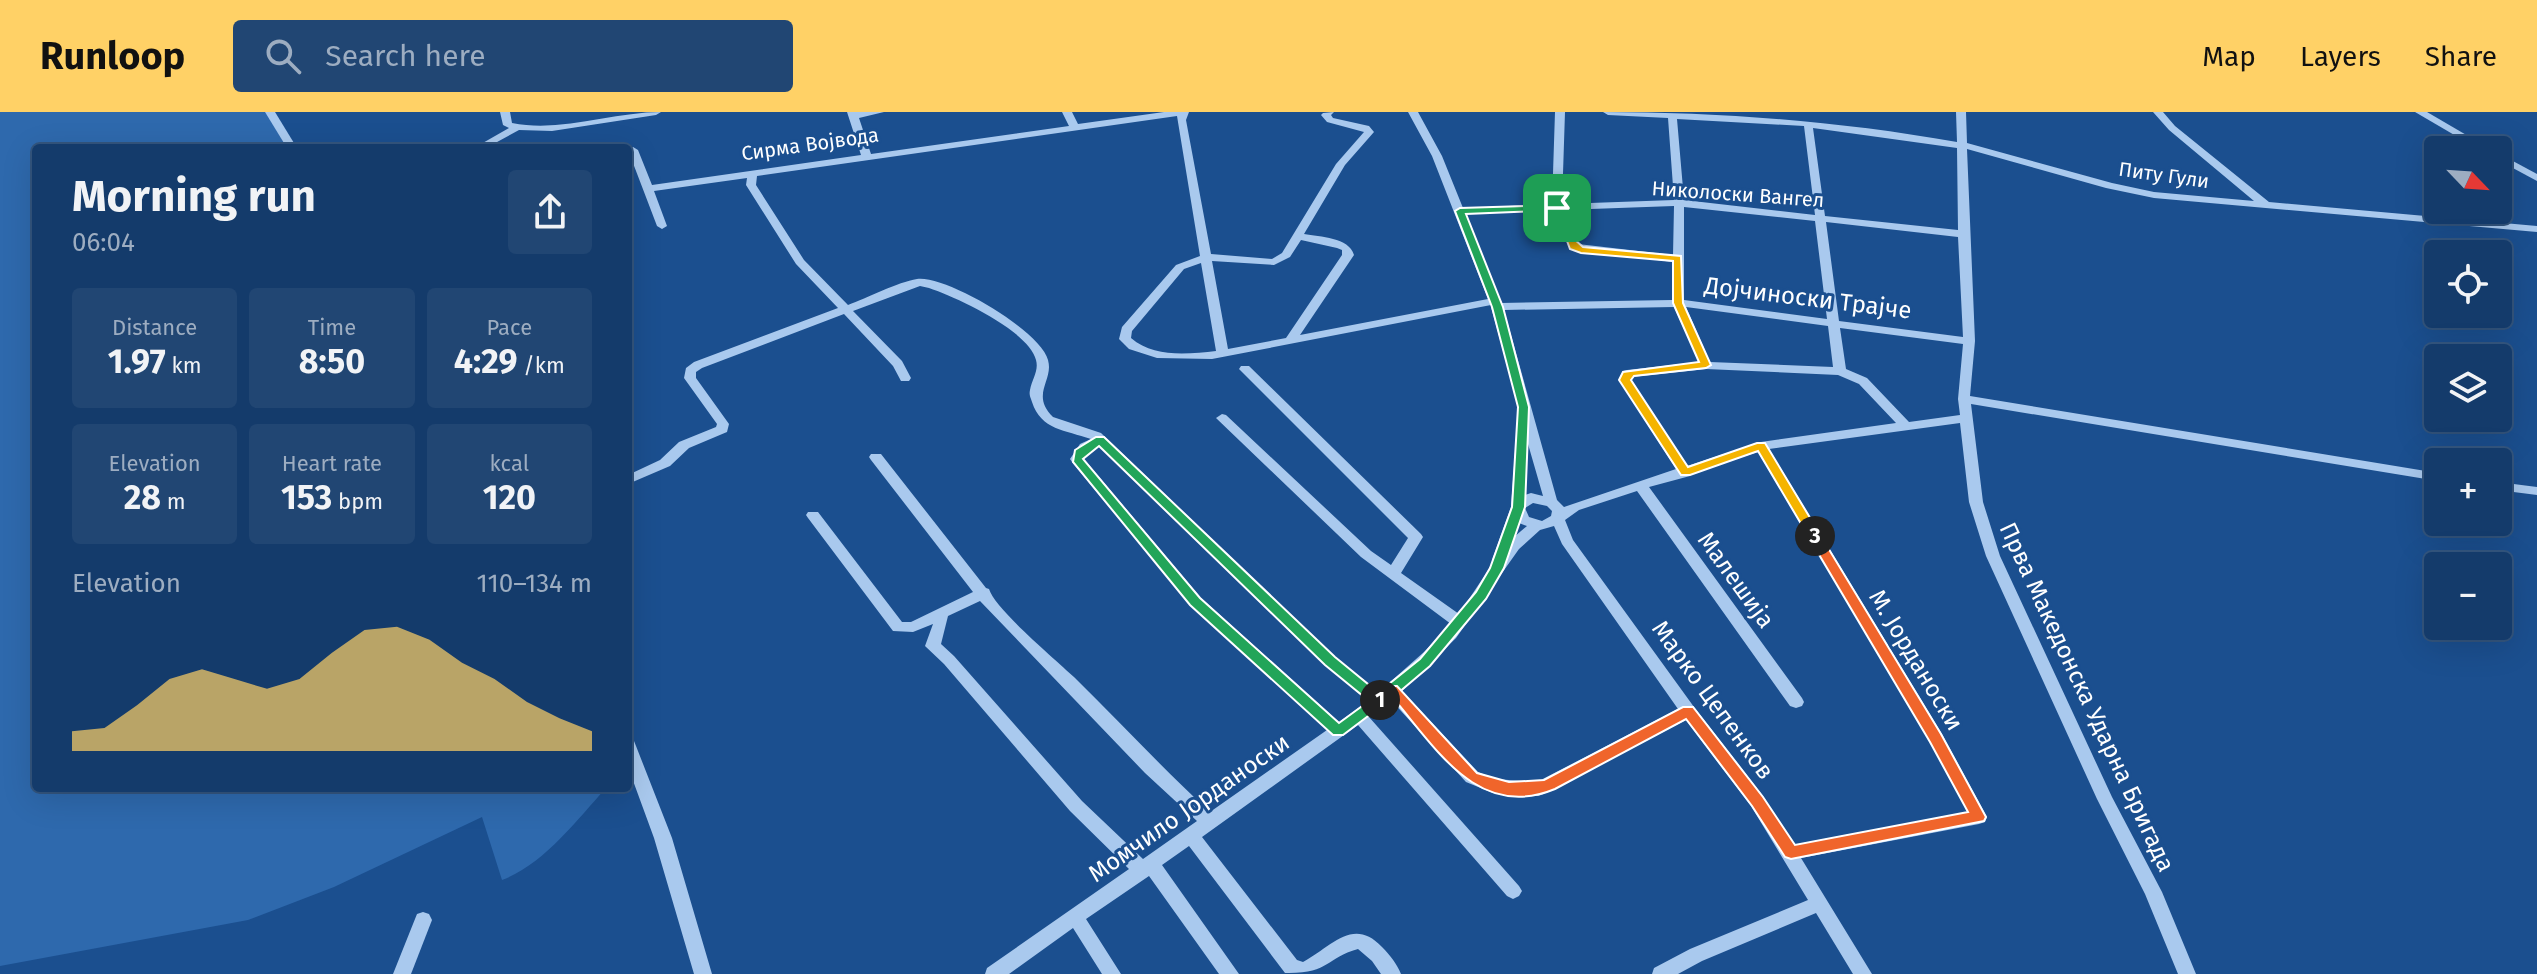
<!DOCTYPE html>
<html lang="en">
<head>
<meta charset="utf-8">
<style>
	:root { --surface:#143b6b; --page:#214673; --text:#f1f3f6; --muted:#9dadc1; --line:#33557e; --accent:#ffd166 }
	body { margin:0; font-family:"Fira Sans",sans-serif; background:var(--page); color:var(--text); height:100vh; display:flex; flex-direction:column; font-size:30px; white-space:nowrap }
	* { box-sizing:border-box; margin:0 }
	p { font-size:26px; color:var(--muted) }
	.icon { flex:none; width:44px; height:44px; fill:none; stroke:currentColor; stroke-width:2; stroke-linecap:round; stroke-linejoin:round }
	.map { position:relative; flex:1; overflow:hidden }
	.details { position:absolute; left:32px; top:32px; width:600px; height:648px; display:flex; flex-direction:column; background:var(--surface); border-radius:8px; box-shadow:0 8px 32px #0002,0 0 0 2px var(--line) }
	.details>* { flex:none }
	.needle { width:52px; rotate:115deg }
	.controls { position:absolute; left:2424px; top:24px; display:grid; gap:16px }
	.controls a { display:grid; place-items:center; width:88px; height:88px; border-radius:8px; background:var(--surface); box-shadow:0 8px 32px #0002,0 0 0 2px var(--line); font-size:40px }
	.pin { position:absolute; display:grid; place-items:center; width:68px; height:68px; color:#fff; margin:-34px; border-radius:16px; box-shadow:0 4px 12px #0006 }
	.km { position:absolute; width:40px; height:40px; margin:-20px; border-radius:50%; background:#222; color:#fff; font-size:22px; line-height:40px; text-align:center }
	.round { display:grid; place-items:center; flex:none; width:84px; height:84px; border-radius:8px; background:var(--page) }
	.headline { display:flex; align-items:center; justify-content:space-between; height:136px; padding:0 40px }
	h1 { font-size:44px; font-weight:700; line-height:60px }
	.stats { display:grid; grid-template-columns:repeat(3,1fr); gap:12px; height:136px; padding:8px 40px }
	.stats div { display:grid; align-content:center; border-radius:8px; background:var(--page); text-align:center }
	.stats b { font-size:34px; font-weight:700 }
	.stats small { font-size:22px; font-weight:400 }
	.stats p { font-size:22px }
	.chart { height:224px; padding:16px 40px }
	.chart p { display:flex; justify-content:space-between }
	.chart svg { width:100%; height:144px; margin-top:8px; fill:var(--accent); opacity:.7 }
	header { display:flex; align-items:center; gap:48px; box-sizing:border-box; height:112px; padding:0 40px; background:var(--accent); color:#111 }
	header strong { font-size:38px }
	nav { display:flex; gap:44px; margin-inline-start:auto; font-size:28px }
	.search { width:560px; height:72px; background:var(--page); display:flex; align-items:center; gap:20px; box-sizing:border-box; padding:0 28px; border-radius:8px; color:var(--muted); font-size:30px }
	.map>svg:first-child { display:block }
	.green { fill:#2e69ad }
	.lines { fill:none; stroke-linecap:round; stroke-linejoin:round }
	.minor { fill:#a9c9ee; fill-rule:evenodd }
	.split-1 { fill:#22a559; stroke:#fff; stroke-width:2 }
	.split-2 { fill:#22a559; stroke:#fff; stroke-width:2; fill-rule:evenodd }
	.split-3 { fill:#f0652b; stroke:#fff; stroke-width:2 }
	.split-4 { fill:#f5b400; stroke:#fff; stroke-width:2 }
	.labels { text-anchor:middle; stroke-width:6; stroke-linejoin:round; paint-order:stroke }
	.far-street-label { font-size:20px; fill:#fff; stroke:#1b4f8f }
	.street-label { font-size:24px; fill:#fff; stroke:#1b4f8f }
</style>
</head>
<body>
<header>
<strong>Runloop</strong>
<div class="search"><svg class="icon" aria-label="search" viewBox="0 0 24 24"><circle cx="10" cy="10" r="6"/><path d="M15 15l6 6"/></svg>Search here</div>
<nav><a>Map</a><a>Layers</a><a>Share</a></nav>
</header>
<div class="map">
<svg width="2537" height="862" viewBox="0 0 2537 862">
	<rect width="100%" height="100%" fill="#1b4f8f"/>
	<path class="green" d="M0,0H270L292,36H36V676H606C577,708 543,753 502,768L482,705L334,775L248,808L0,854Z"/>
	<g class="lines">
		<g class="minor">
			<polygon points="265,0 275,0 297,36 287,36"/>
			<path d="M500,0H510L512,11C561,21 612,0 661,0L656,3L552,19L519,18L486,36H474L509,16L503,13Z"/>
			<path d="M847,0H884L859,6L871,42L1069,14L1062,0H1072L1078,12L1164,0H1189L1186,8L1211,142L1272,147L1282,141L1336,52L1364,20L1327,10L1321,3L1323,1L1334,0L1331,3L1333,6L1369,14L1374,20L1345,53L1304,122C1320,125 1349,125 1354,143L1300,223L1488,187L1432,44L1408,0H1418L1442,44L1463,96L1552,92L1555,0H1565L1562,92L1674,88L1668,6L1608,3L1603,0C1721,0 1839,9 1957,30L1956,0H1966L1967,31L2112,71L2154,80L2254,89L2169,18L2153,0H2163L2175,14L2269,90L2537,114V120L2154,86L2106,76L1967,37L1975,229L1970,284L2438,361V369L1971,292L1983,390L2000,444L2112,685L2162,780L2196,862H2178L2145,782L2097,687L1986,444L1969,390L1960,311L1769,337L1942,622L1987,705L1985,710L1979,712L1801,746L1872,862H1853L1816,801L1702,849L1678,862H1652L1654,856L1690,837L1808,788L1751,694L1686,608L1544,682L1538,684L1493,681L1466,670L1391,588L1369,605L1519,774L1522,779L1519,784L1513,787L1507,784L1358,613L1202,725L1297,848L1303,850C1331,835 1353,804 1382,835C1390,843 1397,852 1401,862H1381L1372,849L1358,837C1325,846 1330,862 1285,861L1189,734L1162,753L1239,862H1219L1149,764L1086,807L1121,862H1102L1073,816L1009,862H985L987,856L1129,757L1070,699L944,552L925,534L933,512L913,520L893,519L808,406L806,403L808,400H818L902,510H911L973,480L871,348L869,345L871,342H881L986,476L989,477C995,497 1056,548 1074,565C1120,610 1163,657 1210,700L1327,618L1190,493L1072,350L1070,347L1080,332L1091,327C1065,318 1041,318 1032,290C1030,284 1029,283 1030,278C1032,267 1039,259 1036,248C1028,218 956,185 929,176L920,174L853,199L902,249L911,266L909,269H901L893,254L844,202L702,256L696,260V266L729,312L727,320L689,336L670,354L628,372V363L660,348L679,330L716,315L717,312L684,266L686,256L694,250L838,196L796,152L746,73L747,66L654,79L667,114L662,117L657,114L628,38L633,35L638,38L652,73L861,43ZM1177,4L1200,144L1176,153L1122,215L1119,227L1129,237L1157,246L1212,247L1491,193V195L1522,308L1517,312L1511,395L1492,448L1493,451L1459,502L1401,461L1423,425L1421,422L1249,254H1241L1239,257L1408,426L1391,453L1371,439L1226,303L1222,302L1216,306L1361,445L1451,512L1424,540L1379,580L1335,545L1101,321L1053,305C1030,282 1054,269 1048,248C1041,219 946,163 917,167C898,170 867,186 848,193L804,148L756,73L757,64ZM1677,7L1804,14L1815,103L1684,88ZM1813,16L1957,36L1958,118L1825,104ZM1674,94L1673,143L1578,132L1563,98ZM1684,95L1815,109L1827,207L1684,188ZM1553,99L1570,137L1673,150L1672,188L1501,191L1465,102ZM1826,110L1958,125L1963,225L1839,209ZM1301,128L1337,136L1342,138V143L1286,226L1228,237L1212,149L1274,153L1290,145ZM1201,151L1216,239C1188,242 1154,246 1131,226L1132,219L1184,157ZM1674,195L1699,250L1627,258L1623,259L1619,268L1676,357L1564,395L1557,388L1504,198ZM1686,195L1828,214L1833,255L1710,250ZM1840,216L1963,232L1958,287L1960,303L1909,310L1867,266L1846,257ZM1706,257L1838,263L1859,272L1896,311L1761,330L1687,354L1631,268L1632,265ZM1528,332L1543,384L1531,381L1525,383ZM1099,334L1325,553L1368,589L1339,610L1200,485L1084,347L1090,338ZM1758,340L1930,630L1968,700L1793,733L1763,684L1694,595L1573,428L1565,408L1579,398L1637,379L1790,594L1796,596L1802,594L1804,590L1802,586L1649,375L1690,364L1691,361ZM1533,391L1547,394L1552,399L1551,404L1542,409L1529,405L1525,396ZM1519,411L1527,414L1514,425ZM1554,414L1562,432L1678,597L1537,670L1495,667L1478,660L1402,579L1456,526L1519,437L1540,418ZM980,489L1145,661L1197,709L1143,747L1082,689L954,544L941,532L948,504Z"/>
			<polygon points="2415,0 2427,0 2492,38 2480,38"/>
			<polygon points="2498,41 2537,62 2537,69 2498,48"/>
			<polygon points="2498,370 2537,375 2537,383 2498,378"/>
			<polygon points="628,628 634,629 636,634 672,726 712,862 694,862 654,726 628,655"/>
			<polygon points="423,800 429,802 432,808 411,862 393,862 417,802"/>
		</g>
	</g>
	<polygon class="split-1" points="1557,93 1560,98 1466,102 1503,195 1529,295 1525,395 1504,456 1486,487 1430,554 1385,592 1374,592 1374,584 1420,547 1476,480 1490,456 1512,395 1518,295 1492,195 1455,99 1460,96"/>
	<path class="split-2" d="M1096,325H1104L1335,545L1379,581L1387,577L1392,579V586L1343,623H1333L1190,493L1073,350L1075,338ZM1099,334L1325,553L1369,589L1339,611L1200,486L1083,347Z"/>
	<path class="split-3" d="M1815,420L1819,421L1941,622L1986,705L1984,709L1791,747L1785,745L1752,694L1686,607L1555,677C1478,709 1436,636 1393,586L1387,588L1380,582L1387,574H1397L1477,661L1509,670L1544,668L1683,595H1693L1763,685L1795,733L1968,700L1930,630L1808,424Z"/>
	<polygon class="split-4" points="1554,94 1560,94 1574,127 1583,135 1681,144 1683,191 1711,253 1706,256 1634,264 1631,268 1688,355 1757,331 1765,331 1821,424 1819,427 1810,427 1758,339 1690,363 1681,363 1619,268 1623,260 1699,250 1673,191 1673,149 1581,141 1570,137"/>
	<g class="labels">
		<g class="far-street-label">
			<text transform="translate(810 32) rotate(-8)" y="7">Сирма Војвода</text>
			<text transform="translate(2164 63) rotate(8)" y="7">Питу Гули</text>
			<text transform="translate(1738 82) rotate(4)" y="7">Николоски Вангел</text>
		</g>
		<g class="street-label">
			<text transform="translate(1808 186) rotate(7)" y="8">Дојчиноски Трајче</text>
			<text transform="translate(1736 468) rotate(54)" y="8">Малешија</text>
			<text transform="translate(1916 548) rotate(59)" y="8">М. Јорданоски</text>
			<text transform="translate(2087 585) rotate(65)" y="8">Прва Македонска Ударна Бригада</text>
			<text transform="translate(1713 588) rotate(54)" y="8">Марко Цепенков</text>
			<text transform="translate(1189 696) rotate(-35)" y="8">Момчило Јорданоски</text>
		</g>
	</g>
</svg>
<div class="controls">
<a><svg class="needle" viewBox="-14 -14 28 28"><path d="M0-13l5 13h-10z" fill="#e53935"/><path d="M0 13l5-13h-10z" fill="#9dadc1"/></svg></a>
<a><svg class="icon" aria-label="locate" viewBox="0 0 24 24"><circle cx="12" cy="12" r="6"/><path d="M12 2v4M12 18v4M2 12h4M18 12h4"/></svg></a>
<a><svg class="icon" aria-label="layers" viewBox="0 0 24 24"><path d="M12 4l9 5-9 5-9-5zM3 14l9 5 9-5"/></svg></a>
<a>+</a>
<a>−</a>
</div>
<div class="pin" style="left:1557px;top:96px;background:#1e9e55"><svg class="icon" aria-label="arrive" viewBox="0 0 24 24"><path d="M6 21V4h12l-3 4 3 4H6"/></svg></div>
<b class="km" style="left:1380px;top:588px">1</b>
<b class="km" style="left:1815px;top:424px">3</b>
<section class="details">
<div class="headline"><div><h1>Morning run</h1><p>06:04</p></div><a class="round"><svg class="icon" aria-label="share" viewBox="0 0 24 24"><path d="M12 15V3M7 8l5-5 5 5M5 13v7h14v-7"/></svg></a></div>
<div class="stats">
<div><p>Distance</p><b>1.97<small> km</small></b></div>
<div><p>Time</p><b>8:50</b></div>
<div><p>Pace</p><b>4:29<small> /km</small></b></div>
</div>
<div class="stats">
<div><p>Elevation</p><b>28<small> m</small></b></div>
<div><p>Heart rate</p><b>153<small> bpm</small></b></div>
<div><p>kcal</p><b>120</b></div>
</div>
<div class="chart"><p><span>Elevation</span>110–134 m</p>
<svg viewBox="0 0 160 44" preserveAspectRatio="none"><path d="M0 44V38L10 37L20 30L30 22L40 19L50 22L60 25L70 22L80 14L90 7L100 6L110 10L120 17L130 22L140 29L150 34L160 38V44z"/></svg>
</div>
</section>
</div>
</body>
</html>
